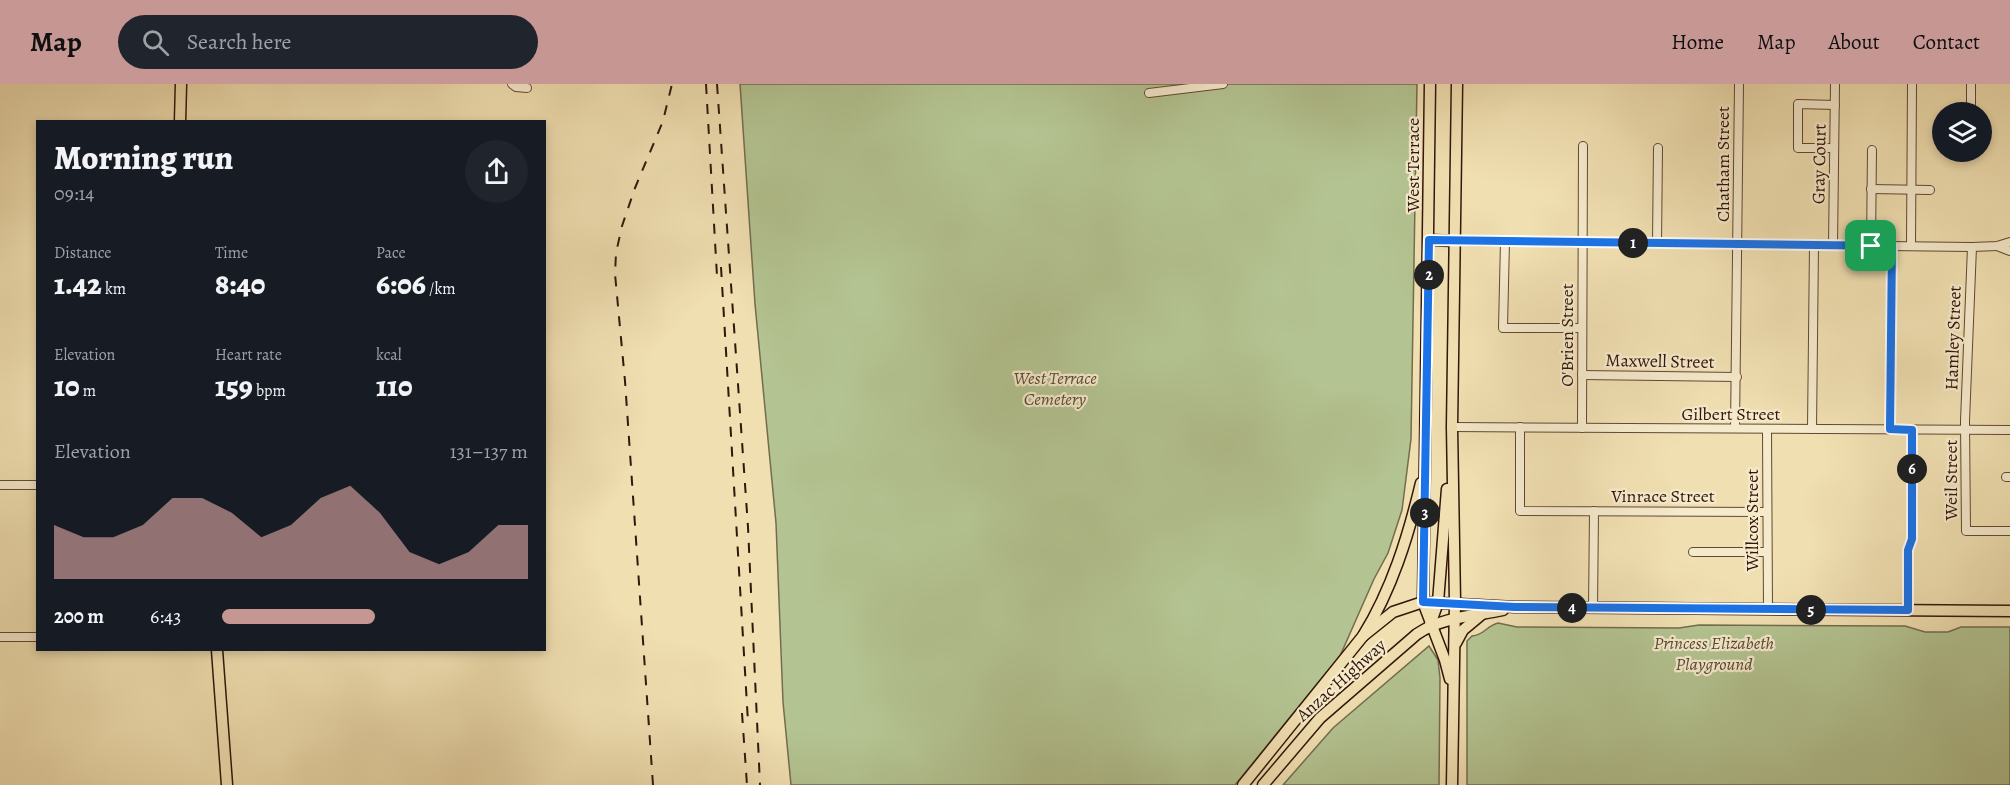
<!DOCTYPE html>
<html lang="en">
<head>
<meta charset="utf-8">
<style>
	:root { --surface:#171b24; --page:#20242c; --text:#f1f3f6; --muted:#9ea1a6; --accent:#c59692 }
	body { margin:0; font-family:Alegreya,serif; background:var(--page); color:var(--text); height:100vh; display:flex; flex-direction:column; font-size:22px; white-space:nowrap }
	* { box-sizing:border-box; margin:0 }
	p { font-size:20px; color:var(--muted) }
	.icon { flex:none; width:33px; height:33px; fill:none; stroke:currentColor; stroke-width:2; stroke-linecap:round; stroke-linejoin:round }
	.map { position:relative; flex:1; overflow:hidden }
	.sheet { position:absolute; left:36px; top:36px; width:510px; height:531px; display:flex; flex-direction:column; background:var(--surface); border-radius:0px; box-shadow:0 3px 9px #0003 }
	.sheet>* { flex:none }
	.tools { position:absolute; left:1932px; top:18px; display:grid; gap:12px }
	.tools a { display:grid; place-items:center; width:60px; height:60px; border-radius:50%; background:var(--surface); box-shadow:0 3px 9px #0003; font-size:30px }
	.pin { position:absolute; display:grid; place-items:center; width:51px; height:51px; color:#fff; margin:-26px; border-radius:12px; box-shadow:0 3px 9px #0006 }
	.km { position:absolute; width:30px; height:30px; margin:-15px; border-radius:50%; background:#222; color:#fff; font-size:16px; line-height:30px; text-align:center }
	.round { display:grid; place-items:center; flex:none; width:63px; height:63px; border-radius:32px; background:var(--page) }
	.summary { display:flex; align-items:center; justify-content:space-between; height:102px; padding:0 18px }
	h1 { font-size:33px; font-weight:800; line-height:45px }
	.metrics { display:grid; grid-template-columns:repeat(3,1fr); gap:9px; height:102px; padding:6px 18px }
	.metrics div { display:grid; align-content:center }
	.metrics b { font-size:30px; font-weight:800 }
	.metrics small { font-size:16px; font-weight:400 }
	.metrics p { font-size:16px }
	.chart { height:168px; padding:12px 18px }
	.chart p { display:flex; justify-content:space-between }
	.chart svg { width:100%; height:108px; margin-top:6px; fill:var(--accent); opacity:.7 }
	ul { padding:0 18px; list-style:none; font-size:20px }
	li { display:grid; grid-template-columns:96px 72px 1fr; align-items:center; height:45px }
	li i { height:15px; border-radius:8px; background:var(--accent) }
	header { display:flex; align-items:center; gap:36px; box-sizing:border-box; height:84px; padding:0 30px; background:var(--accent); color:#111 }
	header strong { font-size:28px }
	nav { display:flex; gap:33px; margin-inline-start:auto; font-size:21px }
	.search { width:420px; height:54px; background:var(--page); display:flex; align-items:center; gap:15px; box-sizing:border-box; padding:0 21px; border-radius:33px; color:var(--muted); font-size:22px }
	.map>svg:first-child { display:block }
	.green { fill:#b3c391; stroke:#736c4e; stroke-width:1.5 }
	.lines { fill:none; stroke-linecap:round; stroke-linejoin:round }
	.minor-casing { stroke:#624834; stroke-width:10 }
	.major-casing { stroke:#33150a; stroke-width:13 }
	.minor { stroke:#f5eacc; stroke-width:8 }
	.major { stroke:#f0dfb1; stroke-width:10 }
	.rail { stroke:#33150a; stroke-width:2; stroke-dasharray:10 10; stroke-linecap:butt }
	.route-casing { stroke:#fff; stroke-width:12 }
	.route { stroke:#1a73e8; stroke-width:8 }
	.labels { text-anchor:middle; stroke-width:4.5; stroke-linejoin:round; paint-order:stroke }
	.street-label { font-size:18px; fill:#33150a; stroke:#f5eacc }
	.park-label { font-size:18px; font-style:italic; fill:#594932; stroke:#f5eacc }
</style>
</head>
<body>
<header>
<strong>Map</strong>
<div class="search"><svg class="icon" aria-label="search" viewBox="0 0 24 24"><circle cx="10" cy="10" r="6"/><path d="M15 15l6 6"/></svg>Search here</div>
<nav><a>Home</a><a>Map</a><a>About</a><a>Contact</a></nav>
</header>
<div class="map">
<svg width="2010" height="701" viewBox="0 0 2010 701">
	<rect width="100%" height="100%" fill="#f0dfb1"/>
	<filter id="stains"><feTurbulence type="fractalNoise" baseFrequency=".00333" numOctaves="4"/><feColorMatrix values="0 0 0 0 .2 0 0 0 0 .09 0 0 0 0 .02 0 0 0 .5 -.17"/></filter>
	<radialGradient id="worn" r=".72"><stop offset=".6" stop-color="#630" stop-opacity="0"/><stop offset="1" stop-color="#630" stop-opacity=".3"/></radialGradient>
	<g class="green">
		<polygon points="740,0 1417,0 1411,355 1402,426 1388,469 1374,495 1340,572 1235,701 791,701 783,618 776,439 755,220"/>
		<path d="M1498,539L1517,543L1679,544L1699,541L1905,542L1925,548H1948L1961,543H2010V701H1467V557L1472,552C1485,551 1486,542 1498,539Z"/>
		<polygon points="1429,562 1438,576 1440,594 1439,701 1283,701 1333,644"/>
	</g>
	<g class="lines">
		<g class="minor-casing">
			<g id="minor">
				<polyline points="512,0 516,3 527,4"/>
				<polyline points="1149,9 1223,0"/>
				<polyline points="1971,28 1971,0"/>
				<polyline points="1834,64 1798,64 1798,20 1835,21"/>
				<polyline points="1871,105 1930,106"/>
				<polyline points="1456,157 1972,163 1997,162 2010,158"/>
				<polyline points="1505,157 1503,244 1582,244"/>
				<polyline points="1657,159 1658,64"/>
				<polyline points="1833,161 1835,0"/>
				<polyline points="1871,162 1872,66"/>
				<polyline points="1911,162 1912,0"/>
				<polyline points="1997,162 2010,167"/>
				<polyline points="1972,163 1965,337 1966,447 2010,447"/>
				<polyline points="1582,291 1737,293"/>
				<polyline points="1452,343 2010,346"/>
				<polyline points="1520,343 1520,427 1767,428"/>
				<polyline points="1582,344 1583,62"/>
				<polyline points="1735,344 1739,0"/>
				<polyline points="1767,345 1768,526"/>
				<polyline points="1812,345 1814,161"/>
				<polyline points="1890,345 1892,162"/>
				<polyline points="2006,393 2010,393"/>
				<polyline points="0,401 38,401"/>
				<polyline points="1693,468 1767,468"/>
				<polyline points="1593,524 1594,427"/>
				<polyline points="1908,527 1908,466 1912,455 1913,346"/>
				<polyline points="0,553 38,553"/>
			</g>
		</g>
		<g class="major-casing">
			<g id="major">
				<polyline points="1430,0 1423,518 1445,576 1450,595"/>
				<polyline points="180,38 181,0"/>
				<polyline points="1429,156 1456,157"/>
				<polyline points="1430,541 1438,518 1447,405"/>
				<polyline points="1363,552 1393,528 1423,518 1515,523 2010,527"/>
				<polyline points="1456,559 1463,546 1481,531"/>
				<polyline points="217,566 227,701"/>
				<path d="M1243,701L1363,552C1392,505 1408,453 1421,399"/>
				<path d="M1263,701L1320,634L1417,550C1442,533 1474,532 1503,526"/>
				<polyline points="1452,701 1455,518 1452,343 1457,0"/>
			</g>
		</g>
		<use href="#minor" class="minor"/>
		<use href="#major" class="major"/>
		<g class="rail">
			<polyline points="706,0 717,192"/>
			<polyline points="717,0 748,443 760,701"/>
			<polyline points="721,183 748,638"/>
			<polyline points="742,629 747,701"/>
			<polyline points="653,701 625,297 615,190 616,169 622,142 635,104 663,37 672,0"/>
		</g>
	</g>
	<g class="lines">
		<g class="route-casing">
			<polygon id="route" points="1429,156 1892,162 1890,345 1912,346 1912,455 1908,466 1908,526 1515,523 1423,518"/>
		</g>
		<use href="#route" class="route"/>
	</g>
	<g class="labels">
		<g class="street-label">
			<text transform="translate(1723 80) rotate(-90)" y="6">Chatham Street</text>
			<text transform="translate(1819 80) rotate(-89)" y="6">Gray Court</text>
			<text transform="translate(1413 81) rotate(-90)" y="6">West Terrace</text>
			<text transform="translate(1567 251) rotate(-90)" y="6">O'Brien Street</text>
			<text transform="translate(1953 254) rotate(-88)" y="6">Hamley Street</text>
			<text transform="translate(1660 277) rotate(1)" y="6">Maxwell Street</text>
			<text x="1731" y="336">Gilbert Street</text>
			<text transform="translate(1951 396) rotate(-90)" y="6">Weil Street</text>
			<text x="1663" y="418">Vinrace Street</text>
			<text transform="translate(1752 436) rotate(-90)" y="6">Willcox Street</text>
			<text transform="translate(1341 596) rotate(-42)" y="6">Anzac Highway</text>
		</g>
		<g class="park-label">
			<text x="1055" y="300">West Terrace<tspan x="1055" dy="21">Cemetery</tspan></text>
			<text x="1714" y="565">Princess Elizabeth<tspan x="1714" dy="21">Playground</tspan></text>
		</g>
	</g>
	<rect width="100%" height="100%" filter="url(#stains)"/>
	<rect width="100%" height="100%" fill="url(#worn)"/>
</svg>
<div class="tools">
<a><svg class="icon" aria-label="layers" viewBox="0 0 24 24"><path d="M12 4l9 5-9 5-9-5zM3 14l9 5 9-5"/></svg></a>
</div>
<div class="pin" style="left:1871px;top:162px;background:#1e9e55"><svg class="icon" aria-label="arrive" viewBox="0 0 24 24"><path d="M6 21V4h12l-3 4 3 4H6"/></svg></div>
<b class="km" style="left:1633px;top:159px">1</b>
<b class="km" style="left:1429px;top:191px">2</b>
<b class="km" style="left:1425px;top:429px">3</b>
<b class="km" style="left:1572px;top:524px">4</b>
<b class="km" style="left:1811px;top:526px">5</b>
<b class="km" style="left:1912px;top:385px">6</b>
<section class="sheet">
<div class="summary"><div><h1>Morning run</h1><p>09:14</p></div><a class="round"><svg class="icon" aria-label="share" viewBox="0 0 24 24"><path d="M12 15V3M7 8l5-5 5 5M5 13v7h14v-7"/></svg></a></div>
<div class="metrics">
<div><p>Distance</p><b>1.42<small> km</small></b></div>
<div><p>Time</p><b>8:40</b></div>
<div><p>Pace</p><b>6:06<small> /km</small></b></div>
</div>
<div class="metrics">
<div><p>Elevation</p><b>10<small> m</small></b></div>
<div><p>Heart rate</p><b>159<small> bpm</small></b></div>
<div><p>kcal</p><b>110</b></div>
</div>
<div class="chart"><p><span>Elevation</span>131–137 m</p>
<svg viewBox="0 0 160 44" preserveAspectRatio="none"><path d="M0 44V22L10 27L20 27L30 22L40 11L50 11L60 17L70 27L80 22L90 11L100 6L110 17L120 33L130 38L140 33L150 22L160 22V44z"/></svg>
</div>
<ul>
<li><b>200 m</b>6:43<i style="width:50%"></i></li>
</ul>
</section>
</div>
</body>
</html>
